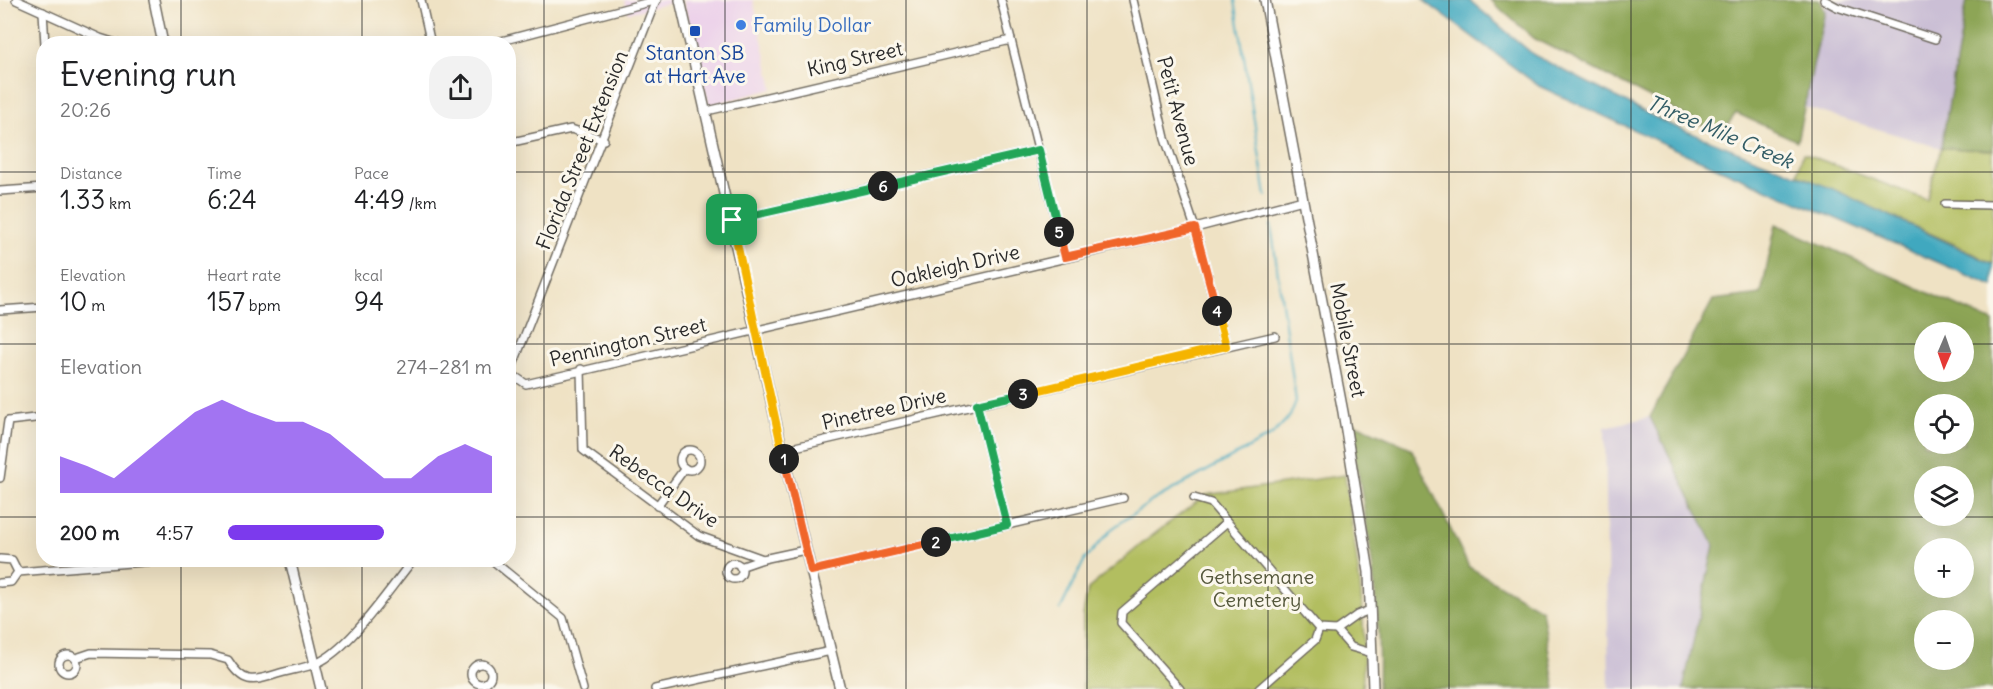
<!DOCTYPE html>
<html lang="en">
<head>
<meta charset="utf-8">
<style>
	:root { --surface:#fff; --page:#f2f2f2; --text:#202124; --muted:#757577; --accent:#7c3aed }
	body { margin:0; font-family:Delius,sans-serif; background:var(--page); color:var(--text); height:100vh; display:flex; flex-direction:column; font-size:22px; white-space:nowrap }
	* { box-sizing:border-box; margin:0 }
	p { font-size:20px; color:var(--muted) }
	.icon { flex:none; width:33px; height:33px; fill:none; stroke:currentColor; stroke-width:2; stroke-linecap:round; stroke-linejoin:round }
	.map { position:relative; flex:1; overflow:hidden }
	.details { position:absolute; left:36px; top:36px; width:480px; height:531px; display:flex; flex-direction:column; background:var(--surface); border-radius:24px; box-shadow:0 6px 24px #0002 }
	.details>* { flex:none }
	.needle { width:39px; rotate:182deg }
	.fabs { position:absolute; left:1914px; top:322px; display:grid; gap:12px }
	.fabs a { display:grid; place-items:center; width:60px; height:60px; border-radius:50%; background:var(--surface); box-shadow:0 6px 24px #0002; font-size:30px }
	.pin { position:absolute; display:grid; place-items:center; width:51px; height:51px; color:#fff; margin:-26px; border-radius:12px; box-shadow:0 3px 9px #0006 }
	.km { position:absolute; width:30px; height:30px; margin:-15px; border-radius:50%; background:#222; color:#fff; font-size:16px; line-height:30px; text-align:center }
	.round { display:grid; place-items:center; flex:none; width:63px; height:63px; border-radius:24px; background:var(--page) }
	.summary { display:flex; align-items:center; justify-content:space-between; height:102px; padding:0 24px }
	h1 { font-size:33px; font-weight:600; line-height:45px }
	.stats { display:grid; grid-template-columns:repeat(3,1fr); gap:9px; height:102px; padding:6px 24px }
	.stats div { display:grid; align-content:center }
	.stats b { font-size:26px; font-weight:600 }
	.stats small { font-size:16px; font-weight:400 }
	.stats p { font-size:16px }
	.chart { height:168px; padding:12px 24px }
	.chart p { display:flex; justify-content:space-between }
	.chart svg { width:100%; height:108px; margin-top:6px; fill:var(--accent); opacity:.7 }
	ul { padding:0 24px; list-style:none; font-size:20px }
	li { display:grid; grid-template-columns:96px 72px 1fr; align-items:center; height:45px }
	li i { height:15px; border-radius:8px; background:var(--accent) }
	.map>svg:first-child { display:block }
	.built { fill:#ecd1ea }
	.industrial { fill:#cbbfd5 }
	.green { fill:#b2be60; stroke:#6e7446; stroke-width:1.5 }
	.forest { fill:#8da556; stroke:#5c6840; stroke-width:1.5; fill-rule:evenodd }
	.water { fill:#3fa8bf; stroke:#356a75; stroke-width:1.5 }
	.lines { fill:none; stroke-linecap:round; stroke-linejoin:round }
	.stream { stroke:#3fa8bf; stroke-width:2 }
	.street-casing { stroke:#706b61; stroke-width:10 }
	.secondary-casing { stroke:#706b61; stroke-width:12 }
	.street { stroke:#fff; stroke-width:7 }
	.secondary { stroke:#fff; stroke-width:9 }
	.split-1-casing { stroke:#fff; stroke-width:12 }
	.split-2-casing { stroke:#fff; stroke-width:12 }
	.split-3-casing { stroke:#fff; stroke-width:12 }
	.split-4-casing { stroke:#fff; stroke-width:12 }
	.split-5-casing { stroke:#fff; stroke-width:12 }
	.split-6-casing { stroke:#fff; stroke-width:12 }
	.split-7-casing { stroke:#fff; stroke-width:12 }
	.split-1 { stroke:#f5b400; stroke-width:8 }
	.split-2 { stroke:#f0652b; stroke-width:8 }
	.split-3 { stroke:#22a559; stroke-width:8 }
	.split-4 { stroke:#f5b400; stroke-width:8 }
	.split-5 { stroke:#f0652b; stroke-width:8 }
	.split-6 { stroke:#22a559; stroke-width:8 }
	.split-7 { stroke:#22a559; stroke-width:8 }
	.grid { fill:none; stroke:#2b2b2b; stroke-width:1.5; stroke-opacity:0.55 }
	.shop-dot { fill:#3f7fe0; stroke:#fbf7ec; stroke-width:2 }
	.transit-dot { fill:#1a4fb4; stroke:#fbf7ec; stroke-width:2 }
	.labels { text-anchor:middle; stroke-width:6; stroke-linejoin:round; paint-order:stroke }
	.shop-label { font-size:20px; fill:#366cbe; stroke:#fbf7ec; text-anchor:start }
	.transit-label { font-size:20px; fill:#164399; stroke:#fbf7ec }
	.street-label { font-size:20px; fill:#2b2b2b; stroke:#fbf7ec }
	.park-label { font-size:20px; fill:#54573b; stroke:#fbf7ec }
	.water-label { font-size:21px; font-style:italic; fill:#335d66; stroke:#fbf7ec }
</style>
</head>
<body>
<div class="map">
<svg width="1993" height="689" viewBox="0 0 1993 689">
	<rect width="100%" height="100%" fill="#fbf7ec"/>
	<filter id="ink" filterUnits="userSpaceOnUse"><feTurbulence type="fractalNoise" baseFrequency=".0167" numOctaves="2"/><feDisplacementMap in="SourceGraphic" scale="12" xChannelSelector="R" yChannelSelector="G"/><feConvolveMatrix kernelMatrix="1 2 1 2 8 2 1 2 1" color-interpolation-filters="sRGB"/></filter>
	<filter id="wash" filterUnits="userSpaceOnUse"><feTurbulence type="fractalNoise" baseFrequency=".008" numOctaves="4" result="noise"/><feDisplacementMap in="SourceGraphic" scale="24" xChannelSelector="R" yChannelSelector="G"/><feGaussianBlur stdDeviation="1.35" result="paint"/><feColorMatrix in="noise" values="0 0 0 0 0 0 0 0 0 0 0 0 0 0 0 0 0 1.4 0 .05"/><feComposite in="paint" operator="in"/></filter>
	<g filter="url(#wash)">
		<rect width="100%" height="100%" fill="#efe2c4"/>
		<polygon class="built" points="624,0 753,0 773,89 709,105 683,0 628,13"/>
		<g class="industrial">
			<polygon points="1827,0 1967,0 1941,148 1804,107"/>
			<polygon points="1650,417 1714,545 1683,689 1609,689 1605,427"/>
		</g>
		<g class="green">
			<polygon points="1941,148 1993,150 1993,264 1963,248 1797,174 1803,153 1927,200"/>
			<path d="M1345,475C1354,545 1369,618 1362,689H1083V615L1088,589L1149,538L1206,495Z"/>
		</g>
		<g class="forest">
			<polygon points="1490,0 1820,0 1825,11 1797,141 1736,113 1721,134 1535,39"/>
			<polygon points="1967,0 1993,0 1993,150 1941,148"/>
			<path d="M1776,224L1993,322V689H1683L1714,545L1650,417L1713,300L1761,294ZM1924,333H1964V372H1924ZM1924,405H1964V444H1924ZM1924,477H1964V516H1924ZM1924,549H1964V588H1924ZM1924,621H1964V660H1924Z"/>
			<path d="M1349,421L1411,448L1469,567L1542,610L1555,689H1378C1382,595 1365,513 1349,421Z"/>
		</g>
		<polygon class="water" points="1423,0 1469,0 1534,55 1666,123 1833,189 1993,264 1993,286 1688,155 1539,86"/>
		<g class="lines">
			<g class="stream">
				<polyline points="1235,0 1266,196"/>
				<polyline points="1060,610 1085,559 1113,528 1152,501 1272,435 1290,416 1296,401 1271,225"/>
			</g>
		</g>
	</g>
	<g filter="url(#ink)">
		<g class="lines">
			<g class="street-casing">
				<g id="street">
					<polyline points="16,0 100,38 119,44"/>
					<polyline points="421,0 431,44"/>
					<polyline points="1001,0 1065,257"/>
					<polyline points="1133,0 1165,138 1195,228 1226,346"/>
					<polyline points="1824,0 1837,7 1935,39"/>
					<polyline points="43,12 45,44"/>
					<polyline points="490,44 657,0"/>
					<polyline points="707,111 1011,40"/>
					<polyline points="508,143 571,129 604,140"/>
					<polyline points="0,191 44,188"/>
					<polyline points="1945,204 1993,205"/>
					<polyline points="732,220 1039,150"/>
					<polyline points="0,310 44,307"/>
					<polyline points="508,365 510,373 526,384 1195,228 1303,200"/>
					<polyline points="581,369 583,450 699,536 763,559 805,550"/>
					<polyline points="508,378 656,0"/>
					<polyline points="977,404 1007,525"/>
					<polyline points="782,450 1275,336"/>
					<circle cx="690" cy="460" r="10"/>
					<polyline points="0,478 8,421 44,417"/>
					<polyline points="1194,498 1211,503 1319,629 1336,630 1351,647 1372,653"/>
					<polyline points="657,506 685,468"/>
					<polyline points="0,559 12,560 18,572 11,582 0,583"/>
					<polyline points="492,560 563,618 583,689"/>
					<circle cx="734" cy="571" r="8"/>
					<polyline points="740,567 763,559"/>
					<polyline points="811,571 1123,498"/>
					<polyline points="18,572 168,560"/>
					<polyline points="1336,630 1357,615 1370,610"/>
					<circle cx="68" cy="664" r="9"/>
					<path d="M76,658L91,653L210,655L228,660C243,684 252,682 277,674C290,670 306,668 317,663C350,649 390,588 413,560"/>
					<circle cx="481" cy="674" r="10"/>
					<polyline points="655,689 831,651"/>
					<polyline points="1180,689 1121,623 1122,612 1227,522"/>
					<polyline points="1259,689 1315,640 1319,629"/>
				</g>
			</g>
			<g class="secondary-casing">
				<g id="secondary">
					<polyline points="154,0 163,44"/>
					<polyline points="680,0 794,501 840,689"/>
					<polyline points="1265,0 1343,412 1369,572 1373,689"/>
					<polyline points="290,560 321,689"/>
				</g>
			</g>
			<use href="#street" class="street"/>
			<use href="#secondary" class="secondary"/>
		</g>
	</g>
	<g class="lines" filter="url(#ink)">
		<g class="split-1-casing">
			<polyline id="split-1" points="732,220 784,459"/>
		</g>
		<g class="split-2-casing">
			<polyline id="split-2" points="784,459 811,571 936,542"/>
		</g>
		<g class="split-3-casing">
			<polyline id="split-3" points="936,542 1007,525 977,404 1023,394"/>
		</g>
		<g class="split-4-casing">
			<polyline id="split-4" points="1023,394 1226,346 1217,311"/>
		</g>
		<g class="split-5-casing">
			<polyline id="split-5" points="1059,232 1065,257 1195,228 1217,311"/>
		</g>
		<g class="split-6-casing">
			<polyline id="split-6" points="883,186 1039,150 1059,232"/>
		</g>
		<g class="split-7-casing">
			<polyline id="split-7" points="732,220 883,186"/>
		</g>
		<use href="#split-1" class="split-1"/>
		<use href="#split-2" class="split-2"/>
		<use href="#split-3" class="split-3"/>
		<use href="#split-4" class="split-4"/>
		<use href="#split-5" class="split-5"/>
		<use href="#split-6" class="split-6"/>
		<use href="#split-7" class="split-7"/>
	</g>
	<path class="grid" d="M181,0V44M362,0V44M544,0V689M725,0V689M906,0V689M1087,0V689M1268,0V689M1449,0V689M1631,0V689M1812,0V689M0,172H44M508,172H1993M0,344H44M508,344H1924M1964,344H1993M0,517H44M508,517H1993M181,560V689M362,560V689"/>
	<circle class="shop-dot" cx="741" cy="25" r="6"/>
	<rect class="transit-dot" x="689" y="25" width="12" height="12" rx="3"/>
	<g class="labels">
		<g class="shop-label">
			<text x="753" y="32">Family Dollar</text>
		</g>
		<g class="transit-label">
			<text x="695" y="60">Stanton SB<tspan x="695" dy="23">at Hart Ave</tspan></text>
		</g>
		<g class="street-label">
			<text transform="translate(855 59) rotate(-13)" y="7">King Street</text>
			<text transform="translate(1178 111) rotate(75)" y="7">Petit Avenue</text>
			<text transform="translate(582 150) rotate(-68)" y="7">Florida Street Extension</text>
			<text transform="translate(955 266) rotate(-13)" y="7">Oakleigh Drive</text>
			<text transform="translate(1348 340) rotate(79)" y="7">Mobile Street</text>
			<text transform="translate(628 342) rotate(-13)" y="7">Pennington Street</text>
			<text transform="translate(884 409) rotate(-13)" y="7">Pinetree Drive</text>
			<text transform="translate(664 486) rotate(35)" y="7">Rebecca Drive</text>
		</g>
		<g class="park-label">
			<text x="1257" y="584">Gethsemane<tspan x="1257" dy="23">Cemetery</tspan></text>
		</g>
		<g class="water-label">
			<text transform="translate(1720 132) rotate(23)" y="7">Three Mile Creek</text>
		</g>
	</g>
</svg>
<div class="fabs">
<a><svg class="needle" viewBox="-14 -14 28 28"><path d="M0-13l5 13h-10z" fill="#e53935"/><path d="M0 13l5-13h-10z" fill="#757577"/></svg></a>
<a><svg class="icon" aria-label="locate" viewBox="0 0 24 24"><circle cx="12" cy="12" r="6"/><path d="M12 2v4M12 18v4M2 12h4M18 12h4"/></svg></a>
<a><svg class="icon" aria-label="layers" viewBox="0 0 24 24"><path d="M12 4l9 5-9 5-9-5zM3 14l9 5 9-5"/></svg></a>
<a>+</a>
<a>−</a>
</div>
<div class="pin" style="left:732px;top:220px;background:#1e9e55"><svg class="icon" aria-label="arrive" viewBox="0 0 24 24"><path d="M6 21V4h12l-3 4 3 4H6"/></svg></div>
<b class="km" style="left:784px;top:459px">1</b>
<b class="km" style="left:936px;top:542px">2</b>
<b class="km" style="left:1023px;top:394px">3</b>
<b class="km" style="left:1217px;top:311px">4</b>
<b class="km" style="left:1059px;top:232px">5</b>
<b class="km" style="left:883px;top:186px">6</b>
<section class="details">
<div class="summary"><div><h1>Evening run</h1><p>20:26</p></div><a class="round"><svg class="icon" aria-label="share" viewBox="0 0 24 24"><path d="M12 15V3M7 8l5-5 5 5M5 13v7h14v-7"/></svg></a></div>
<div class="stats">
<div><p>Distance</p><b>1.33<small> km</small></b></div>
<div><p>Time</p><b>6:24</b></div>
<div><p>Pace</p><b>4:49<small> /km</small></b></div>
</div>
<div class="stats">
<div><p>Elevation</p><b>10<small> m</small></b></div>
<div><p>Heart rate</p><b>157<small> bpm</small></b></div>
<div><p>kcal</p><b>94</b></div>
</div>
<div class="chart"><p><span>Elevation</span>274–281 m</p>
<svg viewBox="0 0 160 44" preserveAspectRatio="none"><path d="M0 44V29L10 33L20 38L30 29L40 20L50 11L60 6L70 11L80 15L90 15L100 20L110 29L120 38L130 38L140 29L150 24L160 29V44z"/></svg>
</div>
<ul>
<li><b>200 m</b>4:57<i style="width:59%"></i></li>
</ul>
</section>
</div>
</body>
</html>
